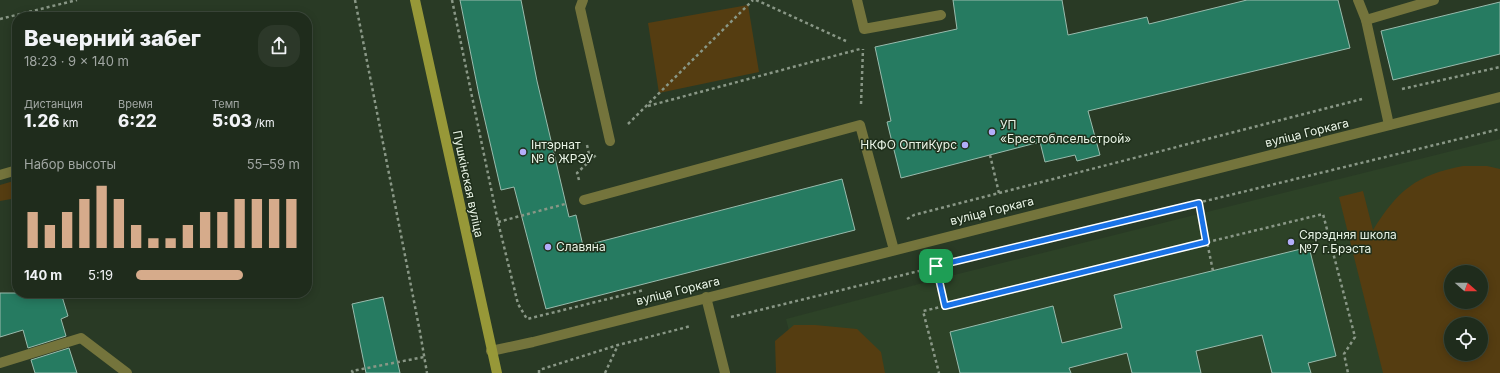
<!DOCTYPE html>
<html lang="ru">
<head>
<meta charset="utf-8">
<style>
	:root { --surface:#1f2c1c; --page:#2c3829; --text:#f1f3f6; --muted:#a1a7a3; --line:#3c483b; --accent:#d6ab8b }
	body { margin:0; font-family:Inter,sans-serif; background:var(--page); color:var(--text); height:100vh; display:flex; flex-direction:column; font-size:15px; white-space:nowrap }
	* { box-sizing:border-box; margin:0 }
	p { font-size:13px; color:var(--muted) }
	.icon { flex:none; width:22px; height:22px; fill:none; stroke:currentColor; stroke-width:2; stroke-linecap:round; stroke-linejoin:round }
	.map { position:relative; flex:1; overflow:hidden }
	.panel { position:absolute; left:12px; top:12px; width:300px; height:286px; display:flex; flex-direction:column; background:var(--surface); border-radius:16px; box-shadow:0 2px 10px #0003,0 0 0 1px var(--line) }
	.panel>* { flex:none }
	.needle { width:26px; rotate:110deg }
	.fabs { position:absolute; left:1444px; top:265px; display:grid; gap:8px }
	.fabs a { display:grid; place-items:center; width:44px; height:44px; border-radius:50%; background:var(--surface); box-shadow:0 2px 10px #0003,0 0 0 1px var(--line); font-size:20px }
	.pin { position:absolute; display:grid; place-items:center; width:34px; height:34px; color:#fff; margin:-17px; border-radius:8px; box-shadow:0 2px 6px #0006 }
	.round { display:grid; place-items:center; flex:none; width:42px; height:42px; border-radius:16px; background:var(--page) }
	.head { display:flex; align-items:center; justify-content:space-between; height:68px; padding:0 12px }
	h1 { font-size:22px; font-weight:800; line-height:30px }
	.metrics { display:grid; grid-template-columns:repeat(3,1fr); gap:6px; height:68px; padding:4px 12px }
	.metrics div { display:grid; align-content:center }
	.metrics b { font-size:17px; font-weight:800 }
	.metrics small { font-size:11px; font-weight:400 }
	.metrics p { font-size:11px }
	.chart { height:112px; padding:8px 12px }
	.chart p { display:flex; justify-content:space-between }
	.chart svg { width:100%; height:72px; margin-top:4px; stroke:var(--accent); stroke-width:6 }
	ul { padding:0 12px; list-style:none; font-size:13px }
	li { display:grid; grid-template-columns:64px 48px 1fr; align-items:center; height:30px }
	li i { height:10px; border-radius:5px; background:var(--accent) }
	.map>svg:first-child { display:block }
	.built { fill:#2d4227; fill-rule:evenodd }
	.green { fill:#553d11; fill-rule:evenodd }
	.building { fill:#267b61; stroke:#99bbad }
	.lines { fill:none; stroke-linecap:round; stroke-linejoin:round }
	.path { stroke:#899786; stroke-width:2.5; stroke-dasharray:3 3; stroke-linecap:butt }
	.lane { stroke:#74743c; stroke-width:10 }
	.street { stroke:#74743c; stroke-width:10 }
	.secondary { stroke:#979838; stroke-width:10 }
	.route-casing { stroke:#fff; stroke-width:8 }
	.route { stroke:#1a73e8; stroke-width:5 }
	.poi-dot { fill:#b3adf9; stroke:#1f2f1b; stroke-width:1.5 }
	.labels { text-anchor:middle; stroke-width:3; stroke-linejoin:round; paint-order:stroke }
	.poi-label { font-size:12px; fill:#e9f4e6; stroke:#1f2f1b; text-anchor:start }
	.street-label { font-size:12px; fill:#e9f4e6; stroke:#1f2f1b }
</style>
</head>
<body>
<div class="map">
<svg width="1500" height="373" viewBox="0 0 1500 373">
	<rect width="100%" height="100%" fill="#293a25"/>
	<path class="built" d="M1500,139V373H799L786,319L938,279ZM1451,272H1481V302H1451ZM1451,324H1481V354H1451Z"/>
	<g class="green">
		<polygon points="748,5 759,72 659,93 648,23"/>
		<path d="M1463,166H1487L1500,169V373H1383L1339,197L1363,191L1373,230C1398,190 1416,175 1463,166ZM1451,272H1481V302H1451ZM1451,324H1481V354H1451Z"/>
		<polygon points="17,180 17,198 0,201 0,185"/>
		<polygon points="794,325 815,325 857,329 881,352 885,373 776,373 775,341"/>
	</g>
	<g class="building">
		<polygon points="460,0 521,0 537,81 569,217 576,215 583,246 842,179 855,230 546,309 514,187 501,190 479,95"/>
		<polygon points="953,0 1062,0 1068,35 1147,17 1149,24 1247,0 1338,0 1350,48 1088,111 1100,155 1077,161 1075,155 1045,162 1040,142 901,178 887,122 891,121 875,47 957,29"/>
		<polygon points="1500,2 1500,54 1393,80 1381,31"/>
		<polygon points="1309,247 1336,356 1308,363 1311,373 1272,373 1262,335 1196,351 1201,373 1132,373 1127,353 1069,368 1071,373 960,373 950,332 1053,306 1062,343 1122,328 1114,295"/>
		<polygon points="0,293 61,293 68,316 61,319 66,336 28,348 23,330 0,337"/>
		<polygon points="383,297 400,373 366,373 352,304"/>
		<polygon points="69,348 77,373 35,373 31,360"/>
	</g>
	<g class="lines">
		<g class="path">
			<polyline points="355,0 420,332 427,373"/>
			<polyline points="452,0 498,222 518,304 527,319 644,290"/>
			<polyline points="756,0 846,41"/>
			<polyline points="0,19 77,0"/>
			<polyline points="1402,89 1500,67"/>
			<polyline points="861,104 863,49"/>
			<polyline points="648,106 860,49"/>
			<polyline points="628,124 753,0"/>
			<polyline points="587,145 590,159"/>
			<polyline points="990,155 999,193"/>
			<polyline points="579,180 577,173 596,155"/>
			<polyline points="1199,203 1213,271"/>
			<polyline points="907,219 914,215 1362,99"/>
			<polyline points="498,222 565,204"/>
			<polyline points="936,266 945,306 923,311 939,373"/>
			<polyline points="945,306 1323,214 1355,337 1344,354 1348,373"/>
			<polyline points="731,317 1500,129"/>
			<polyline points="353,373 352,371 424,357"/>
			<polyline points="539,373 539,370 618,345 691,326"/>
			<polyline points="605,373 618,345"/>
		</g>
		<g class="lane">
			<polyline points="583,0 580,8 610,141"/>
			<polyline points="857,0 864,29 941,15"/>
			<polyline points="1358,0 1366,20 1389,125"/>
			<polyline points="1366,20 1434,0"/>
			<polyline points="0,175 17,170"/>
			<polyline points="584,200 860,125 894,250"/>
			<polyline points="706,297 725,373"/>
			<polyline points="0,363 81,338 127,373"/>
		</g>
		<polyline class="street" points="491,351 533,342 1500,97"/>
		<polyline class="secondary" points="415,0 497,373"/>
	</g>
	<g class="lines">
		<g class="route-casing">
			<polygon id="route" points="1199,203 1206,242 945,306 936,266"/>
		</g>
		<use href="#route" class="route"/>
	</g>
	<g class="poi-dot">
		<circle cx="992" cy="132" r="4"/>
		<circle cx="965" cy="145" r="4"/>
		<circle cx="523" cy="152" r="4"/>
		<circle cx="1291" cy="242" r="4"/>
		<circle cx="548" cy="247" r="4"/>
	</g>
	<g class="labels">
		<g class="poi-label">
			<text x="1000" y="129">УП<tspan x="1000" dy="14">«Брестоблсельстрой»</tspan></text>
			<text x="531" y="149">Інтэрнат<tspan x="531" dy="14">№ 6 ЖРЭУ</tspan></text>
			<text x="957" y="149" text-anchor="end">НКФО ОптиКурс</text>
			<text x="1299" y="239">Сярэдняя школа<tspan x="1299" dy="14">№7 г.Брэста</tspan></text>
			<text x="556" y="251">Славяна</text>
		</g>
		<g class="street-label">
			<text transform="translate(1307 133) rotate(-14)" y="4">вуліца Горкага</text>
			<text transform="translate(468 184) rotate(78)" y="4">Пушкінская вуліца</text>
			<text transform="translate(992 211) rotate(-14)" y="4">вуліца Горкага</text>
			<text transform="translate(678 291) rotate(-14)" y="4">вуліца Горкага</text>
		</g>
	</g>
</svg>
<div class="fabs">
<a><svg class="needle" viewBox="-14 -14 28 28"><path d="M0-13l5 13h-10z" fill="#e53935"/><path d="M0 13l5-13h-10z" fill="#a1a7a3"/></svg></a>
<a><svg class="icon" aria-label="locate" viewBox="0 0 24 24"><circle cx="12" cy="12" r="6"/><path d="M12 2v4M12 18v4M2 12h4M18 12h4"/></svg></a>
</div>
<div class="pin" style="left:936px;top:266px;background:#1e9e55"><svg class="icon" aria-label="arrive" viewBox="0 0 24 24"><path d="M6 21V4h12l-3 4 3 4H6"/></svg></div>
<section class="panel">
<div class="head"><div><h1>Вечерний забег</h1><p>18:23 · 9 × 140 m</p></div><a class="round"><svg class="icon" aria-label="share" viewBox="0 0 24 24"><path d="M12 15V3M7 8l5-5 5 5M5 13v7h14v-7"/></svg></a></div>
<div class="metrics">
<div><p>Дистанция</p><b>1.26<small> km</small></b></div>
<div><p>Время</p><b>6:22</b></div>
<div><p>Темп</p><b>5:03<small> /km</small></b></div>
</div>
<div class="chart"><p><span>Набор высоты</span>55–59 m</p>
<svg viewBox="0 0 160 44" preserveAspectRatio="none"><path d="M5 44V22M15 44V30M25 44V22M35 44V14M45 44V6M55 44V14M65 44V30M75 44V38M85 44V38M95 44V30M105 44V22M115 44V22M125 44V14M135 44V14M145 44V14M155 44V14"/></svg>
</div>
<ul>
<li><b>140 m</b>5:19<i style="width:65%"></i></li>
</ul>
</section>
</div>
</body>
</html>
